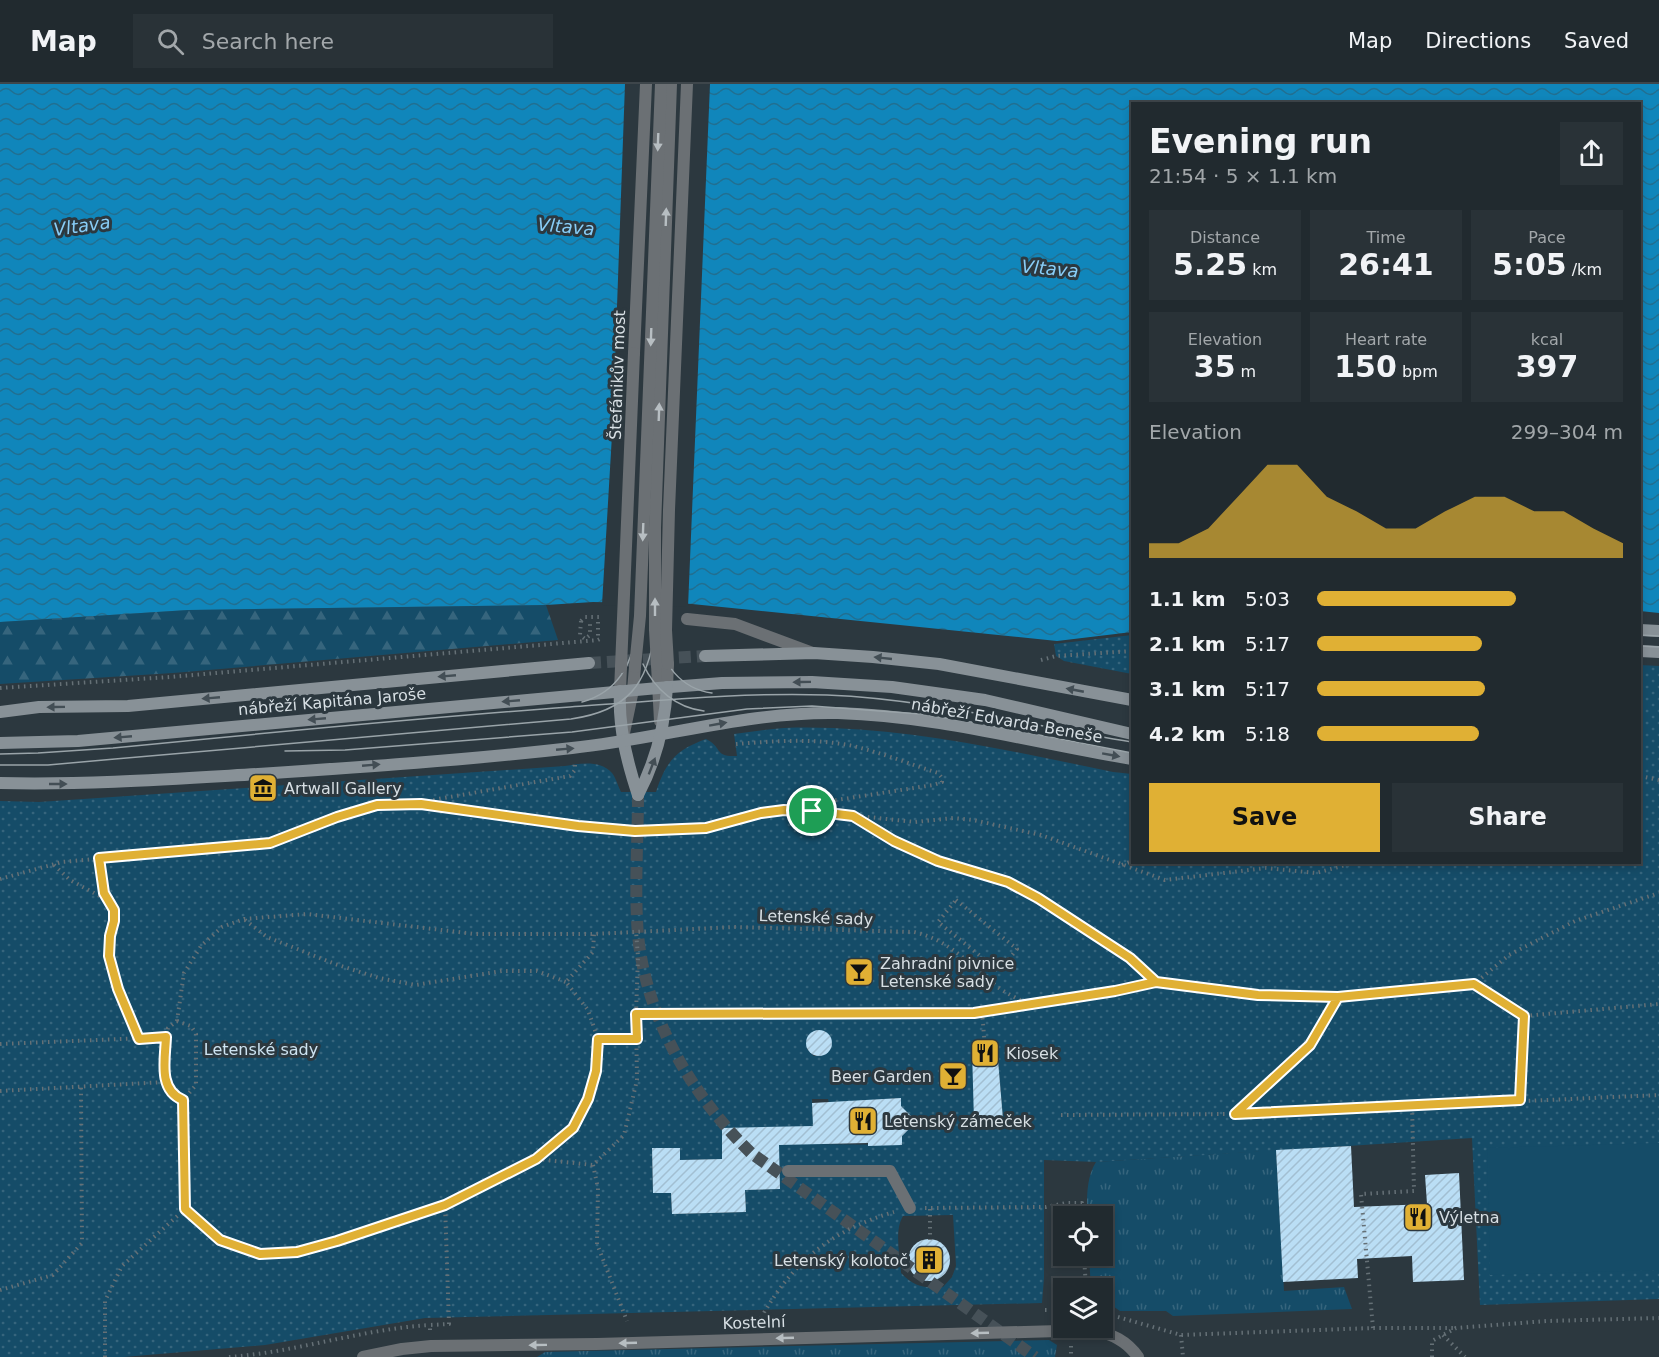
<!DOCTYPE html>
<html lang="en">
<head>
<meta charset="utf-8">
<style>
	:root { --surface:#212a2f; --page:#293237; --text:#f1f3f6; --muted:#a2a7aa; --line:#3e464b; --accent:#e0b034 }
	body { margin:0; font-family:"DejaVu Sans",sans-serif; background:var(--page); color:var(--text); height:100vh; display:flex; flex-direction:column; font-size:22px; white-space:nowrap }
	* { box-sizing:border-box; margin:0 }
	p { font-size:20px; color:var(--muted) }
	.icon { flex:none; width:33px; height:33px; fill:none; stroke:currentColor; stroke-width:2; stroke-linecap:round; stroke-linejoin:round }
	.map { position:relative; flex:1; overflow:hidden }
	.drawer { position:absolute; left:1131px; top:18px; width:510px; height:762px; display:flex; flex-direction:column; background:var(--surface); border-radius:0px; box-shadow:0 3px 9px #0003,0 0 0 2px var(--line) }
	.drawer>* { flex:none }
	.buttons { position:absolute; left:1053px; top:1122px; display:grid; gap:12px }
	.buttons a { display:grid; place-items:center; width:60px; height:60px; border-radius:0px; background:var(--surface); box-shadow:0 3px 9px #0003,0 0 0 2px var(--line); font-size:30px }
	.pin { position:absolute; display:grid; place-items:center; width:51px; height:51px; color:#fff; margin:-26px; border:3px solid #fff; border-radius:50%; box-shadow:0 2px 6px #0007 }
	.round { display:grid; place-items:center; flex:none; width:63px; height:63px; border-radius:0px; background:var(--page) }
	.overview { display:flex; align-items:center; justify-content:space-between; height:102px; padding:0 18px }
	h1 { font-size:33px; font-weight:800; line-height:45px }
	.metrics { display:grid; grid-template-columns:repeat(3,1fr); gap:9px; height:102px; padding:6px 18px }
	.metrics div { display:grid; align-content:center; border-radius:0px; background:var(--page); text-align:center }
	.metrics b { font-size:30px; font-weight:800 }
	.metrics small { font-size:16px; font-weight:400 }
	.metrics p { font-size:16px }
	.chart { height:168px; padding:12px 18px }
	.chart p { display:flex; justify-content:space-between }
	.chart svg { width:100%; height:108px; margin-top:6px; fill:var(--accent); opacity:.7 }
	.cta { display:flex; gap:12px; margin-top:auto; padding:12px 18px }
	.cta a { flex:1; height:69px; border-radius:0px; background:var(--accent); color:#111; font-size:24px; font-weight:800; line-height:69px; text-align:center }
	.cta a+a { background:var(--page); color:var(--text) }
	ul { padding:0 18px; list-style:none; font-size:20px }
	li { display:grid; grid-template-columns:96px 72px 1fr; align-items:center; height:45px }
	li i { height:15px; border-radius:8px; background:var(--accent) }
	header { display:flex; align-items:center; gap:36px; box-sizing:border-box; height:84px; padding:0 30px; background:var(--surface); border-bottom:2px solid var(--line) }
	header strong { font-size:28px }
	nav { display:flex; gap:33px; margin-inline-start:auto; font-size:21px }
	.search { width:420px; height:54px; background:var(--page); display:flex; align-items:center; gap:15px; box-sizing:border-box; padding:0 21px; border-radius:0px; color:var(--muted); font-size:22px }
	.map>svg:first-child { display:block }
	.grass { fill:url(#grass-tufts) }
	.forest { fill:url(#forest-firs) }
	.park { fill:url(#park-dots); fill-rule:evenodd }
	.garden { fill:#154c68 }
	.water { fill:url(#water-waves) }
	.pier { fill:#2c383f }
	.building { fill:url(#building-hatch) }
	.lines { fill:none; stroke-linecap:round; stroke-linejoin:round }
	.secondary-tunnel { stroke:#465158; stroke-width:12; stroke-dasharray:12 6; stroke-linecap:butt }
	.path { stroke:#657076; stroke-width:4; stroke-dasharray:1.5 4.5; stroke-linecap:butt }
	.service { stroke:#6b7074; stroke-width:12 }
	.minor { stroke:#6b7074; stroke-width:12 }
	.tertiary { stroke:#6b7074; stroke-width:12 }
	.secondary { stroke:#889197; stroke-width:12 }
	.tram { stroke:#9aa4a9; stroke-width:1.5 }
	.path-bridge { stroke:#657076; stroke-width:4; stroke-dasharray:1.5 4.5; stroke-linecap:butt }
	.service-bridge { stroke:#6b7074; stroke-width:12 }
	.tertiary-bridge { stroke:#6b7074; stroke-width:12 }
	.oneway { fill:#b7bec2 }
	.oneway2 { fill:#434e55 }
	.route-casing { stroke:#fff; stroke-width:12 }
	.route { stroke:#e0b034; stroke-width:8 }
	.labels { text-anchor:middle; stroke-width:6; stroke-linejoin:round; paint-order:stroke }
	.street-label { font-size:16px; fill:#d7dfe4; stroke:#2c383f }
	.poi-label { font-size:16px; fill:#d7dfe4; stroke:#2c383f; text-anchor:start }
	.park-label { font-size:16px; fill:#cde3f1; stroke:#2c383f }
	.water-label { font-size:18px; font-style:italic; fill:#88cdf7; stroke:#2c383f }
</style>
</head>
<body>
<header>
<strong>Map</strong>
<div class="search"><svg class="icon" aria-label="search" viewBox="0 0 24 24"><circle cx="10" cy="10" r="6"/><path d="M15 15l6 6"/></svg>Search here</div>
<nav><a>Map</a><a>Directions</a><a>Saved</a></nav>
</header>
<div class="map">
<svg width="1659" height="1273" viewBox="0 0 1659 1273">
	<defs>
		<pattern id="grass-tufts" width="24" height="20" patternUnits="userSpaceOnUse" patternTransform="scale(1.5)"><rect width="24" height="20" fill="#154c68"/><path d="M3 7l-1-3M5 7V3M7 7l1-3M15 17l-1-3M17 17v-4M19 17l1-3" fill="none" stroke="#36657d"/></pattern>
		<pattern id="forest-firs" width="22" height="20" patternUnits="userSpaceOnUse" patternTransform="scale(1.5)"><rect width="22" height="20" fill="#154c68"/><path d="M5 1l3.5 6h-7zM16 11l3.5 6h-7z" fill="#36657d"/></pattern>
		<pattern id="park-dots" width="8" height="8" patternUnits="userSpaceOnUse" patternTransform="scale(1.5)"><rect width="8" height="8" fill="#154c68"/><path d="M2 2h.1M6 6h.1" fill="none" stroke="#36657d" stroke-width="1.8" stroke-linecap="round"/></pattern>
		<pattern id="water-waves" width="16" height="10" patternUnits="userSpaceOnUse" patternTransform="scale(1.5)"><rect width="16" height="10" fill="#1086bb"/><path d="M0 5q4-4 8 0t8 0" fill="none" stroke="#216f91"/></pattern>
		<pattern id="building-hatch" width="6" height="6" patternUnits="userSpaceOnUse" patternTransform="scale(1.5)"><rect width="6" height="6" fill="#badef5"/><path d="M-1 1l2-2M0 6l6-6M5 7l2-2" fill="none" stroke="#a2bfd2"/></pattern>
	</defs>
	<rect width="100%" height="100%" fill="#2c383f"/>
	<g class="grass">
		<path d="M1276,1066L1284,1207L1344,1203L1352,1225L1173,1232L1166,1227H1120L1103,1215L1102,1204H1091L1089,1172H1102V1132H1087C1087,1114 1086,1094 1096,1078Z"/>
		<polygon points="1049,1256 1057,1261 1055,1273 537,1273 545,1268"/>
	</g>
	<polygon class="forest" points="546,521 558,556 173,589 0,600 0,538 188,526"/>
	<g class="park">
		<polygon points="1132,551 1132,590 1064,577 1056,572 1054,560"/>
		<path d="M1640,581L1659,582V1215L1480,1221L1472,1054L1097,1078L1044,1076V1194L1042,1219L425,1234L265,1261L124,1273H0V717L39,718L565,682C580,679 601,676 612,689C616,694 618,702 621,708H656C666,677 676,666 706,655C723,663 713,673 737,672L734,650C751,648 768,645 784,644C893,640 1007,666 1113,688L1132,690V778H1640ZM814,947H824L831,954V964L824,971L814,972L807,965V955ZM997,964L1003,1035L972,966ZM901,1014V1027H906L912,1033V1041L902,1048V1061L814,1060L812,1015H828L829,1019ZM652,1064H680V1076L779,1074L780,1105L745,1106L746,1128L672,1130L671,1109H653ZM953,1131L956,1182L952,1193L943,1203C922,1204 915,1203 901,1189C900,1171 894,1147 903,1132Z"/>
	</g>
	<polygon class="garden" points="1659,1059 1659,1186 1490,1191 1487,1064"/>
	<polygon class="water" points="0,0 1659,0 1659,529 1640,527 1640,20 1132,20 1132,548 1057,557 692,520 593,518 546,521 188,526 0,538"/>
	<polygon class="pier" points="625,0 710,0 688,523 602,521 613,334"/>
	<g class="building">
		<circle cx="819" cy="959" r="13"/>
		<polygon points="997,964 1003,1035 974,1037 972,966"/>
		<polygon points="901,1014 901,1022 912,1033 912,1042 902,1052 902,1061 868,1062 868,1059 779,1061 780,1105 745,1106 746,1128 672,1130 671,1109 653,1109 652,1064 680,1064 680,1076 722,1075 722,1044 813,1042 812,1019"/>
		<polygon points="1351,1062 1354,1123 1427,1120 1425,1091 1459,1089 1464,1196 1413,1198 1412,1172 1357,1175 1358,1194 1283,1198 1276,1066"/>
		<circle cx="929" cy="1176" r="21"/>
	</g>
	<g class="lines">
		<g class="secondary-tunnel">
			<polyline points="589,579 705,572"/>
			<path d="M638,711C638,752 635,794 637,835C640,924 689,1009 751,1069L1035,1273"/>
		</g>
		<g class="path">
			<polyline points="581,537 580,551 585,555 590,551 590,537"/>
			<polyline points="598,538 598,556 600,555"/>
			<polyline points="1041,576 1056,572 1132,567"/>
			<polyline points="0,604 170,593 598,556"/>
			<path d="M736,660C775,657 814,654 853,662C882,669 910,680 938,689L942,694V698L933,701L824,718L817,721L813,726"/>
			<polyline points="1640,692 1659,696"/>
			<polyline points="422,720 438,715 570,692 575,686 575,681"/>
			<polyline points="854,733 894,757 938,777 1008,798 1038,814 1130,874 1156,898"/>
			<polyline points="99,774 104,809 114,826 114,837 110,852 109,872 118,905 139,955"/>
			<polyline points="54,781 70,796 107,816"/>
			<polyline points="1122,781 1132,777"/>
			<polyline points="0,795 62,778 270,759 337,733 377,721 421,720 578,742 635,747 672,747 706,744 731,736 784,726 812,727 915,738 953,734 973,736 1041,751 1165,796 1266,784 1316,789 1357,778"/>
			<polygon points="956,816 1017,865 999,887 938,838"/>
			<polyline points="245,836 267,853 335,880 379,894 415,901 502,887 537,887 566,898"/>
			<polyline points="1474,900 1524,932 1659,920"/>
			<polyline points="982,928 985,963"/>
			<polyline points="636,930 974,929 1115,907 1156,898 1258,911 1338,913 1474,900 1509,871 1575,837 1659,809"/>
			<path d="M177,937L184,889L201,862L222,843L244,835L307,830L475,850H594L734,843L914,848C950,856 971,882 999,904C1008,910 1018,915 1028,920"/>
			<polyline points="177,937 191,942 196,950 196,1001 183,1016"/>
			<polyline points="598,955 637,955"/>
			<polyline points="0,960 166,953 168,944 177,937"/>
			<polyline points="165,998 166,953"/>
			<path d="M0,1007L165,998C169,1008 173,1012 183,1016"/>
			<polyline points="183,1016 185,1125 220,1156 260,1170 297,1168 337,1157 445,1121"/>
			<polyline points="1520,1016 1524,932"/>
			<polyline points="1235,1030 1310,961 1338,913"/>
			<polyline points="1061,1031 1235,1030 1659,1011"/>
			<polyline points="537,1075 573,1044 589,1015 596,987 598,955 588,926 566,898 593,868 594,850"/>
			<polyline points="593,1081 598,1104 597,1160 627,1237"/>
			<polyline points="925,1124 1046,1123 1066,1119 1082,1119 1082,1132"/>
			<polyline points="930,1125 930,1156"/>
			<polyline points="1084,1172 1086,1204"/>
			<polyline points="0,1206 53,1191 82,1159 81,1003"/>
			<polyline points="1045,1226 1064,1226"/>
			<polyline points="1118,1233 1181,1251 1373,1244 1456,1244"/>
			<path d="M761,1234C793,1177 832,1146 894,1128"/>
			<polyline points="1373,1244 1361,1110 1414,1107 1412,1021"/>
			<polyline points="430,1246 430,1241 449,1240 445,1121 536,1075 593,1081 624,1051 637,996 636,930 638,873 636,847"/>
			<polyline points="1181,1251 1183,1273"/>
			<polyline points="1443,1251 1465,1273"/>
			<polyline points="1071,1262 1071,1273"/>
			<polyline points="105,1273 105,1217 122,1182 185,1125"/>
			<path d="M229,1273C297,1268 362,1245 430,1241"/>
			<polyline points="1432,1273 1432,1257 1456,1244 1547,1237 1659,1234"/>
		</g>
		<g class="service">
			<polyline points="687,535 735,540 813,569"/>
			<polyline points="657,581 660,637"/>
			<polyline points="624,649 633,606 635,583"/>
			<polyline points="788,1087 890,1087 910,1124"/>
		</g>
		<path class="minor" d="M363,1273L402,1265L431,1262L597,1260L1093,1246C1112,1250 1127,1257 1138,1273"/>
		<g class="tertiary">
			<polyline points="634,269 646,0"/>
			<polyline points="667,603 668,580"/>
			<polyline points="620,607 621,583"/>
		</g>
		<g class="secondary">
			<polyline points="1640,546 1659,547"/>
			<polyline points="1640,567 1659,568"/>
			<polyline points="705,572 814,569 873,573 939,580 1132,616"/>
			<path d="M620,607C618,643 627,678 638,711"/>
			<polyline points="0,628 39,623 128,622 589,579"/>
			<polyline points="0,659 78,657 658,604 722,599 812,598 892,603 985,616 1132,650"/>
			<path d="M0,699C86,701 172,695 258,690C362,683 467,676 572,664C660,655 749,627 838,629C939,632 1034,659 1132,675"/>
			<path d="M638,711C656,677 665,642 667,603"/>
		</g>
		<g class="tram">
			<path d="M657,550C661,579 681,605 712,609"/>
			<polyline points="1640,551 1659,552"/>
			<polyline points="1640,562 1659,563"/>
			<path d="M643,580C655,606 677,624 704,627"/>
			<path d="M582,618C618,608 632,580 638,545L661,0"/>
			<polyline points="285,667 345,666 572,648 747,625 812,622 921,630 977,639 1132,669"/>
			<path d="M0,670L38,669L113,664C265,649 418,634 570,623C656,617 741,608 827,611C931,615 1030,642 1132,658"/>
			<path d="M0,681H48L115,675L571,635C627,627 648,601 655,546L656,385L671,0"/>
		</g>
		<polyline class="path-bridge" points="581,537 585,533 601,533"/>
		<g class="service-bridge">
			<polyline points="657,581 655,546 655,444 671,0"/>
			<polyline points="635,583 640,532 661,0"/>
		</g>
		<g class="tertiary-bridge">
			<polyline points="668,580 666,546 669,426 687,0"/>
			<polyline points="621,583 634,269"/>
		</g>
	</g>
	<defs><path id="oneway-solid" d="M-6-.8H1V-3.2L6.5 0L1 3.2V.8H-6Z" transform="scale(1.5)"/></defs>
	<g class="oneway">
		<use href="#oneway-solid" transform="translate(658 58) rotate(92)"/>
		<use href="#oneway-solid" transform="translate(666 133) rotate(-88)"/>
		<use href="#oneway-solid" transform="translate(651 253) rotate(92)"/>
		<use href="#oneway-solid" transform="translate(659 328) rotate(-88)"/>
		<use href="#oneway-solid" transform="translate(643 448) rotate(92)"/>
		<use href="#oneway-solid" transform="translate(655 523) rotate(-90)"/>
		<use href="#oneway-solid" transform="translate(980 1249) rotate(178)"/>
		<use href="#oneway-solid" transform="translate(785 1254) rotate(178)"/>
		<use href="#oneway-solid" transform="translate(628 1259) rotate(178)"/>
		<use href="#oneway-solid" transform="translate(538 1261) rotate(179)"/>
	</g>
	<g class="oneway2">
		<use href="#oneway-solid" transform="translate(883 574) rotate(-174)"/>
		<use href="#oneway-solid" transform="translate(447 592) rotate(175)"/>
		<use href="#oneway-solid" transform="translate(802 598) rotate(179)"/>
		<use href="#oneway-solid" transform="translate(1075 606) rotate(-169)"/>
		<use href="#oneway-solid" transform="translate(211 614) rotate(175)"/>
		<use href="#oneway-solid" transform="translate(511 617) rotate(175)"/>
		<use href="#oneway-solid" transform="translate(56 623) rotate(179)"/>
		<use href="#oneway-solid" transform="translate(317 635) rotate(175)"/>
		<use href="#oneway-solid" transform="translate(718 640) rotate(-10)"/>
		<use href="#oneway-solid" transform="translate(123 653) rotate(175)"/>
		<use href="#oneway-solid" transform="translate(565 665) rotate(-5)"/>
		<use href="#oneway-solid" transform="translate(1111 671) rotate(10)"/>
		<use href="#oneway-solid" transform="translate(371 681) rotate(-5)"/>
		<use href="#oneway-solid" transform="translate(652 682) rotate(-69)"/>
		<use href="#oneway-solid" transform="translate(58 700)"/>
	</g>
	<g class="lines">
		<g class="route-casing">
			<path id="route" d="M812,727L784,726L761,729L706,744L635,747L578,742L421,720L377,721L337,733L270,759L99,774L104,809L114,826V837L110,852L109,872L118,905L139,955L166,953C165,976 158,1006 183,1016L185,1125L220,1156L260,1170L297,1168L337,1157L445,1121L536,1075L573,1044L588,1015L596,987L598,955H637L636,930L974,929L1115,907L1156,898L1258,911L1338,913L1474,900L1524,932L1520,1016L1235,1030L1310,961L1338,913L1258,911L1156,898L1130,874L1038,814L1008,798L938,777L894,757L853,732L812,727"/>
		</g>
		<use href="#route" class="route"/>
	</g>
	<defs>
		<g id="museum-square" transform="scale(1.5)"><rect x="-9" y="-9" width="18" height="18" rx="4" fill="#e0b034" stroke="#2c383f"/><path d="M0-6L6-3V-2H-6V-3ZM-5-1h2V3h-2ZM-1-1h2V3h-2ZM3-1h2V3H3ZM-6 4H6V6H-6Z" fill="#111"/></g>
		<g id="bar-square" transform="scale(1.5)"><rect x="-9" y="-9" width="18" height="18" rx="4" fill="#e0b034" stroke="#2c383f"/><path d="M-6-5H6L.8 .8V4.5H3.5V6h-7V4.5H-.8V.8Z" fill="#111"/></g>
		<g id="restaurant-square" transform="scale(1.5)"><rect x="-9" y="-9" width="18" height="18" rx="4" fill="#e0b034" stroke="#2c383f"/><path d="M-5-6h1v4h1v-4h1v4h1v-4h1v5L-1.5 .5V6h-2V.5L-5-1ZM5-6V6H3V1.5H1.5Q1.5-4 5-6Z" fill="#111"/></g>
		<g id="building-square" transform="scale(1.5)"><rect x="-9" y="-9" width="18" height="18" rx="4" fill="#e0b034" stroke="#2c383f"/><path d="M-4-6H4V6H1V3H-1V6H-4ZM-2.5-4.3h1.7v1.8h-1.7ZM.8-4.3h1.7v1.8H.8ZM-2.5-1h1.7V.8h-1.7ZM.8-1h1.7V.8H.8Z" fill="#111"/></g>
	</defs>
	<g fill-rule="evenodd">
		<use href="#museum-square" x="263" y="704"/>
		<use href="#bar-square" x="859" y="888"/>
		<use href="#restaurant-square" x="985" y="969"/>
		<use href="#bar-square" x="953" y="992"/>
		<use href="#restaurant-square" x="863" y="1037"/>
		<use href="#restaurant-square" x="1418" y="1133"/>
		<use href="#building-square" x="929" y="1176"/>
	</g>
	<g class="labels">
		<g class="street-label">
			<text transform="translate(617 291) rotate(-88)" y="6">Štefánikův most</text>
			<text transform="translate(332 617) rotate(-5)" y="6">nábřeží Kapitána Jaroše</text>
			<text transform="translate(1007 636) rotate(10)" y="6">nábřeží Edvarda Beneše</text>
			<text transform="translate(816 833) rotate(2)" y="6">Letenské sady</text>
			<text transform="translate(754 1238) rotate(-2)" y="6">Kostelní</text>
		</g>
		<g class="poi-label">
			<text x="284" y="710">Artwall Gallery</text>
			<text x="880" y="885">Zahradní pivnice<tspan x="880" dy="18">Letenské sady</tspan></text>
			<text x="1006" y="975">Kiosek</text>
			<text x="932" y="998" text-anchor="end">Beer Garden</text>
			<text x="884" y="1043">Letenský zámeček</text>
			<text x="1439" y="1139">Výletna</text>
			<text x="908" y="1182" text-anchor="end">Letenský kolotoč</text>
		</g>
		<g class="park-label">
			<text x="261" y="971">Letenské sady</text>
		</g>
		<g class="water-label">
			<text transform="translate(82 142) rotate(-8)" y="6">Vltava</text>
			<text transform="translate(566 143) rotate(5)" y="6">Vltava</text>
			<text transform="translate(1050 185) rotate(5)" y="6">Vltava</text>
		</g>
	</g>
</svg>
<div class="buttons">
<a><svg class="icon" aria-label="locate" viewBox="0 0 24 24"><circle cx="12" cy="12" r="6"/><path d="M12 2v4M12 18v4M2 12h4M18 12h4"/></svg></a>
<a><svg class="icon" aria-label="layers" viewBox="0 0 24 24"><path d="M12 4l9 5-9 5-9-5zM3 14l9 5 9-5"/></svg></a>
</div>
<div class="pin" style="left:812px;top:727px;background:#1e9e55"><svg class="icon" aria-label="arrive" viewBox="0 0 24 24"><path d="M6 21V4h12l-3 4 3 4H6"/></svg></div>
<section class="drawer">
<div class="overview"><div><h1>Evening run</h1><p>21:54 · 5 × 1.1 km</p></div><a class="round"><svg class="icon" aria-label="share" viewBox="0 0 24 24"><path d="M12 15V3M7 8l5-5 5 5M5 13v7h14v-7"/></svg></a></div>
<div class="metrics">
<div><p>Distance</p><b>5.25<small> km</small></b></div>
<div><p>Time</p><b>26:41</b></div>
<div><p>Pace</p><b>5:05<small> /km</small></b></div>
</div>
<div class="metrics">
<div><p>Elevation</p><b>35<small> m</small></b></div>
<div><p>Heart rate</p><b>150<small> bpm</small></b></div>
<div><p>kcal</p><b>397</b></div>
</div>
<div class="chart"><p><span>Elevation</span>299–304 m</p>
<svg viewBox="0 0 160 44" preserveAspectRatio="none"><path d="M0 44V38L10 38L20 32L30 19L40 6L50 6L60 19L70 25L80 32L90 32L100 25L110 19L120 19L130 25L140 25L150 32L160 38V44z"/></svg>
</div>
<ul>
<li><b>1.1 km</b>5:03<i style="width:65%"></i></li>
<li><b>2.1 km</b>5:17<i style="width:54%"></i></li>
<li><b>3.1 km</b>5:17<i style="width:55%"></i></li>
<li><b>4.2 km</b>5:18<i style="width:53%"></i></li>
</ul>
<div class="cta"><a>Save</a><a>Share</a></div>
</section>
</div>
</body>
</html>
